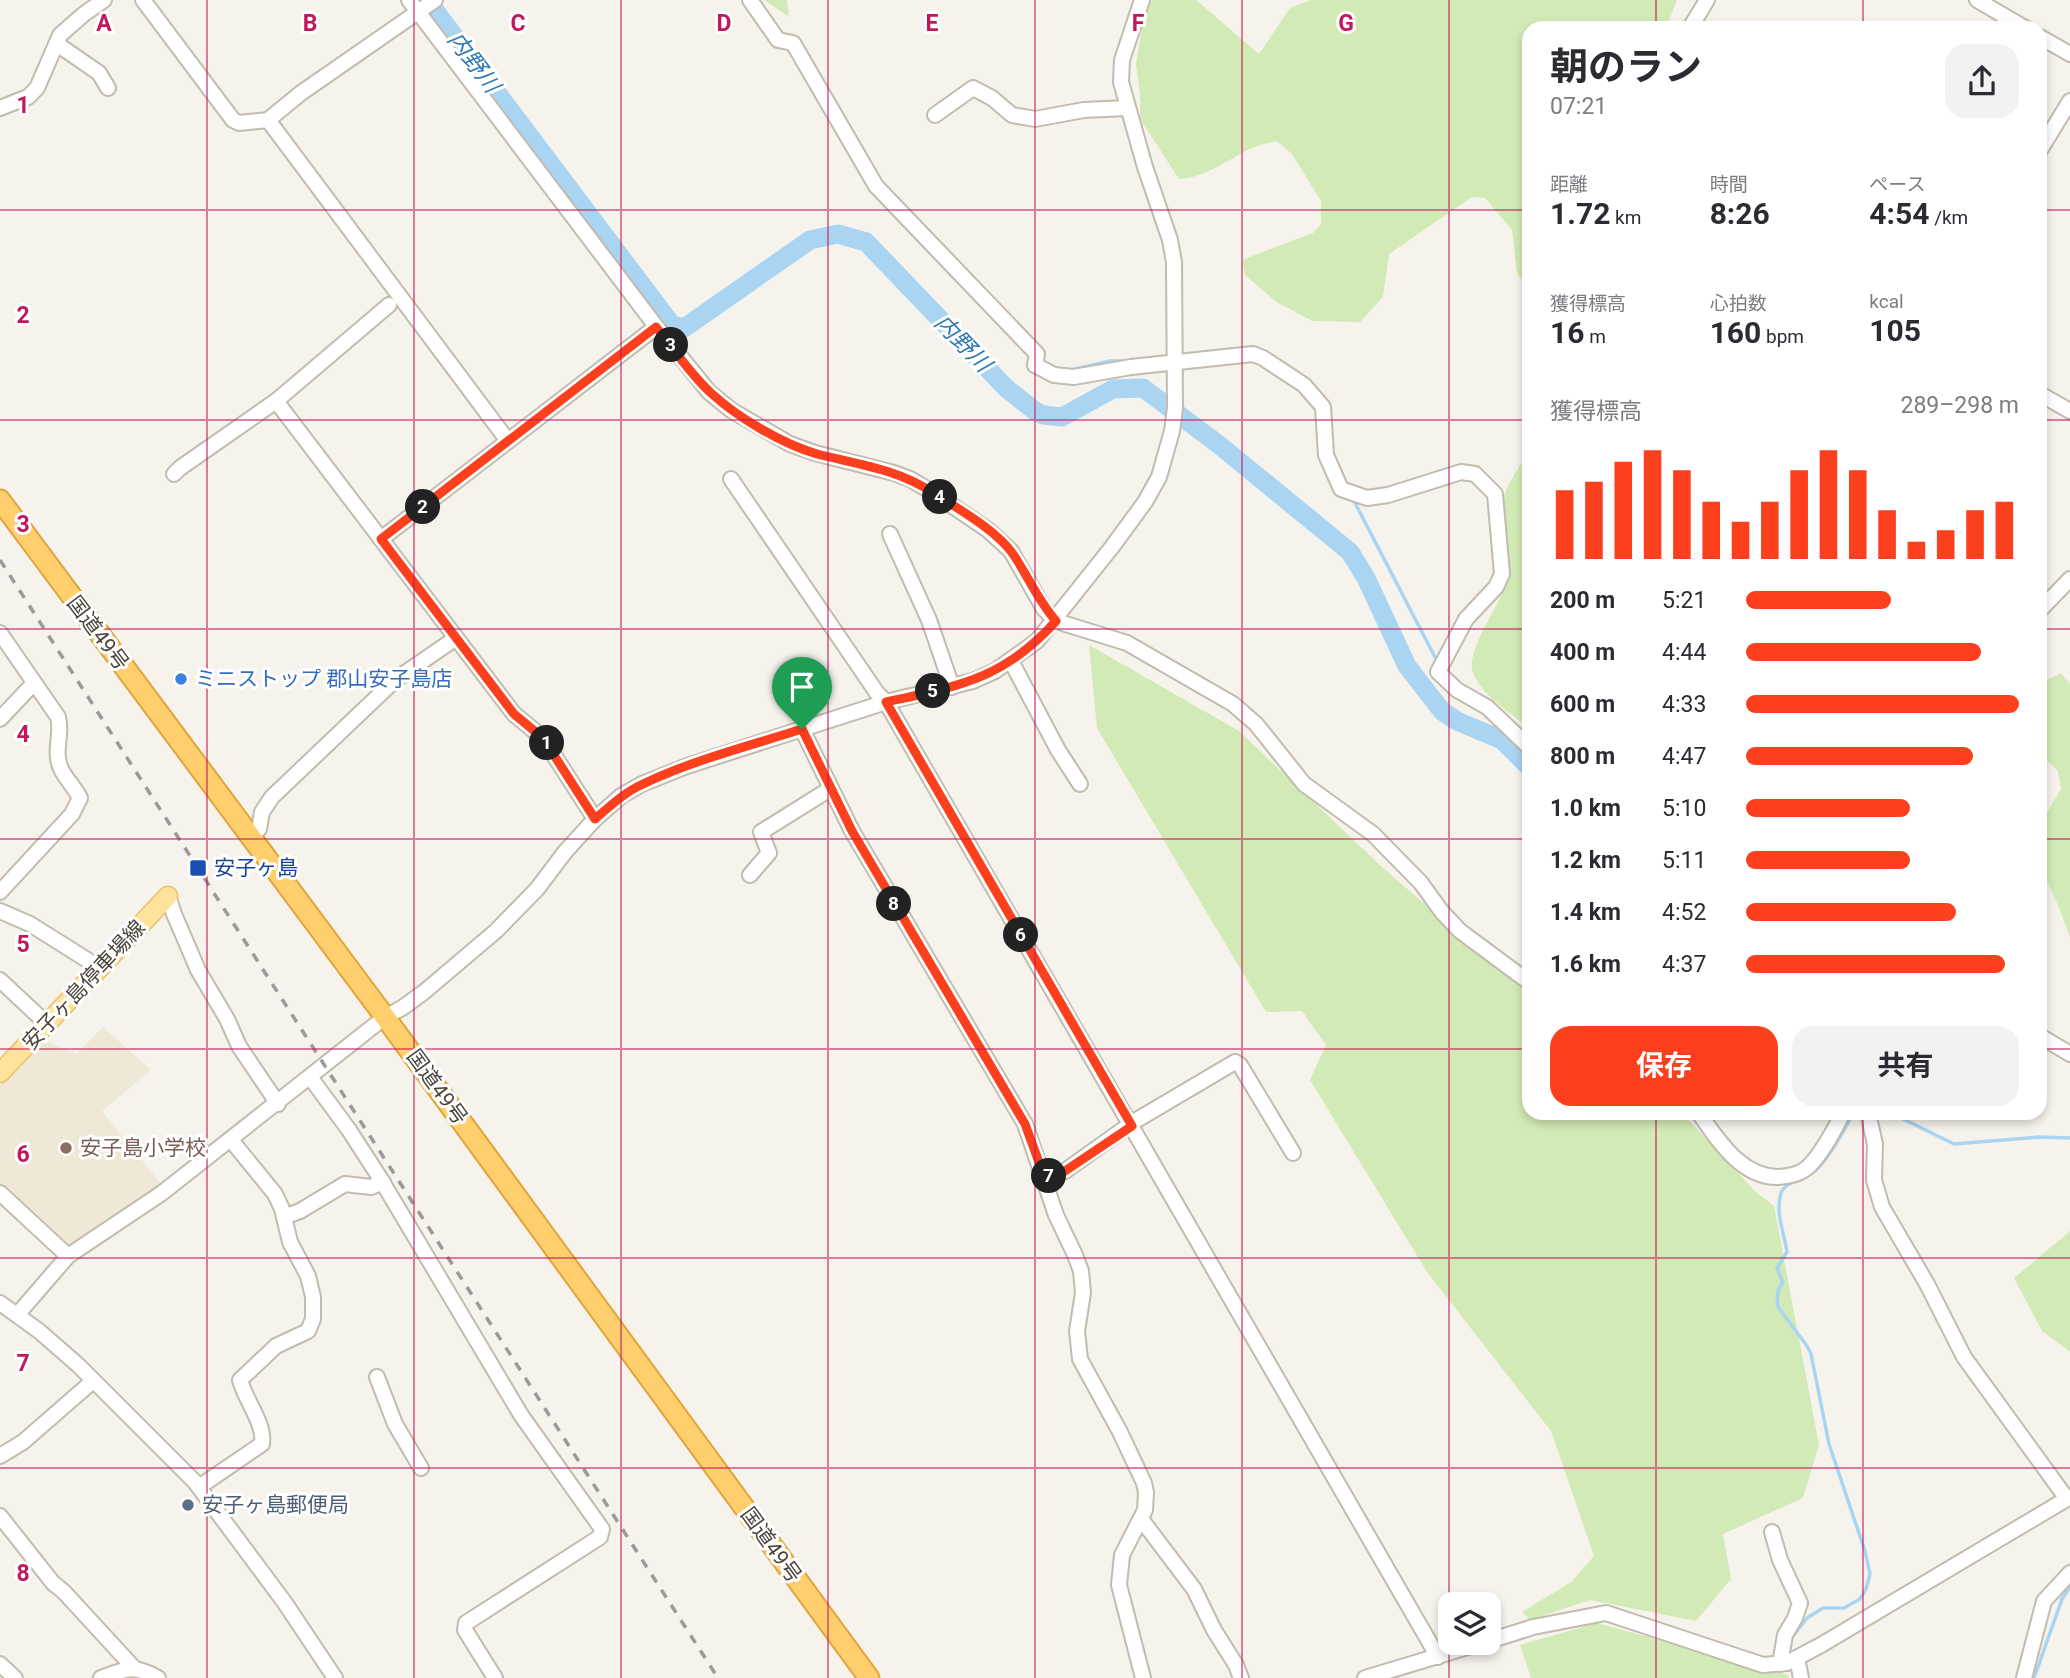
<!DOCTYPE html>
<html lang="ja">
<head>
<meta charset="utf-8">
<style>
	:root { --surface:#fff; --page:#f2f2f3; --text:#2b2b33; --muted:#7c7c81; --accent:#fc3f1d }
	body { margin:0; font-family:Roboto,"Noto Sans JP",sans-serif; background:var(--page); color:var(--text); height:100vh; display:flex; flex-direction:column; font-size:26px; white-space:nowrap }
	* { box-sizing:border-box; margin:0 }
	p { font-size:23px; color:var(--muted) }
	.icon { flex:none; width:38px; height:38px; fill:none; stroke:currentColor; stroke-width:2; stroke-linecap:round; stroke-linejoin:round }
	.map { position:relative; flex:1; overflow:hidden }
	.drawer { position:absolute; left:1522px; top:21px; width:525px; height:1099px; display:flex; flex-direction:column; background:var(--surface); border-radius:21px; box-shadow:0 4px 10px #0003 }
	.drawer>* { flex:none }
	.tools { position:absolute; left:1438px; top:1592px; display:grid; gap:14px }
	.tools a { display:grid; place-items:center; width:63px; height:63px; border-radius:14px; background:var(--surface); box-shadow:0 4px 10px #0003; font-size:35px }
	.pin { position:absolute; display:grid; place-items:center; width:60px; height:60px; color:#fff; margin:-72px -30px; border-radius:50% 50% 50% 0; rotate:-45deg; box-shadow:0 0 7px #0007 }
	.pin .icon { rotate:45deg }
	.km { position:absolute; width:35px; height:35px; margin:-18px; border-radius:50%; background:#222; color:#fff; font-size:19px; line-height:35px; text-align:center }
	.round { display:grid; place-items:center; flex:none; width:74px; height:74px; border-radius:21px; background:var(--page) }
	.headline { display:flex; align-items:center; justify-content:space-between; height:119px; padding:0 28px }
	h1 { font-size:38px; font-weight:700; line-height:52px }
	.stats { display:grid; grid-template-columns:repeat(3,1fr); gap:10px; height:119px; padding:7px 28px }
	.stats div { display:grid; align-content:center }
	.stats b { font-size:30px; font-weight:700 }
	.stats small { font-size:19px; font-weight:400 }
	.stats p { font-size:19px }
	.chart { height:196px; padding:14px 28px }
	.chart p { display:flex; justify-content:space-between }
	.chart svg { width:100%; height:126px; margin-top:7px; stroke:var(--accent); stroke-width:6 }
	.button { display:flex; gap:14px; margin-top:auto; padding:14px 28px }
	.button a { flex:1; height:80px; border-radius:21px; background:var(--accent); color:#fff; font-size:28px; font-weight:700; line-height:80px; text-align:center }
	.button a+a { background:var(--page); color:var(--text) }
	ul { padding:0 28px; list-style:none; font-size:23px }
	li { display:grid; grid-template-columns:112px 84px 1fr; align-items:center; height:52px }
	li i { height:18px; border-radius:9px; background:var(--accent) }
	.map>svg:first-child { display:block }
	.education { fill:#efe8d6 }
	.green { fill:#d2eab5 }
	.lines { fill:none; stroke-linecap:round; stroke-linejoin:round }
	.stream { stroke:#a9d4f2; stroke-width:3.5 }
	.river { stroke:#a9d4f2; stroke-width:19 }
	.minor-casing { stroke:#c2bbae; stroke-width:18 }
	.major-casing { stroke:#e6c16a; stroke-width:21 }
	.highway-casing { stroke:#e0a43c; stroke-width:23 }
	.minor { stroke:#fff; stroke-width:14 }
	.major { stroke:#ffe39c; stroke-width:18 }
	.highway { stroke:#ffcf6e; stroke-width:19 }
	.rail { stroke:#9a9a9a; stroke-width:3.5; stroke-dasharray:9 9; stroke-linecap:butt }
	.route-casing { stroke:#fff; stroke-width:14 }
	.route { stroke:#fc3f1d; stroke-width:9 }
	.grid { fill:none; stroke:#c2185b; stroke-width:2; stroke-opacity:0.55 }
	.shop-dot { fill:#3f7fe0; stroke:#fff; stroke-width:2.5 }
	.transit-dot { fill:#1a4fb4; stroke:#fff; stroke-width:2.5 }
	.education-dot { fill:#8d6e63; stroke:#fff; stroke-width:2.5 }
	.service-dot { fill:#5c6f8a; stroke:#fff; stroke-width:2.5 }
	.labels { text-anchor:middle; stroke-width:6; stroke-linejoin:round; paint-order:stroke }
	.street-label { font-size:21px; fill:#4b4439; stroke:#fff }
	.shop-label { font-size:21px; fill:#366cbe; stroke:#fff; text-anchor:start }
	.transit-label { font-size:21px; fill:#164399; stroke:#fff; text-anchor:start }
	.education-label { font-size:21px; fill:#785e54; stroke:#fff; text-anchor:start }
	.service-label { font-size:21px; fill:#4e5e75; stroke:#fff; text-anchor:start }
	.water-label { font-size:23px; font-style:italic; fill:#2e7ab2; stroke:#fff }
	.grid-label { font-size:23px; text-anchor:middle; font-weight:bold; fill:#c2185b; stroke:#fff; stroke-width:6; stroke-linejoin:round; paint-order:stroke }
</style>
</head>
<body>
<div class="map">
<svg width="2070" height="1678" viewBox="0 0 2070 1678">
	<rect width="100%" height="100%" fill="#f6f3ec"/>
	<polygon class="education" points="103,1027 151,1070 102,1111 161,1184 66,1249 0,1187 0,1085 46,1041 77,1054"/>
	<g class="green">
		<polygon points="764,0 787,0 789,17"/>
		<path d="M1152,0H1196L1259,54L1290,8L1311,0H1677L1666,28H1530L1529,291L1517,273L1512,230L1485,198L1472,197L1389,254L1383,297L1360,322L1313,321L1278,303L1245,275L1242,260L1313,233L1321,224V201L1292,154L1277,141C1269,143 1258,145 1250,149C1227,160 1205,178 1179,179L1140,119V94L1136,64L1143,22Z"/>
		<path d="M1529,452V729C1513,714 1480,694 1473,673C1465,649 1501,605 1505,584C1509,559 1496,527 1502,503C1506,485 1519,467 1529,452Z"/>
		<polygon points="1089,645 1239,731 1383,868 1529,994 1530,1113 1682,1113 1756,1192 1774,1206 1819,1445 1803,1498 1723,1534 1731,1579 1696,1621 1590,1600 1530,1620 1522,1612 1571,1582 1594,1556 1551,1431 1427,1272 1310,1080 1326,1045 1302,1011 1266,1012 1097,728"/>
		<polygon points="2061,673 2070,684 2070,937 2060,910 2041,868 2043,819 2061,789 2058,771 2041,755 2041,683"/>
		<polygon points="2070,1231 2070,1352 2042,1331 2014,1278"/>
		<polygon points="1597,1623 1788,1675 1789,1678 1531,1678 1520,1645"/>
	</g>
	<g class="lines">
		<g class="stream">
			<polyline points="896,216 953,277"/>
			<polyline points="1071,370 1110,361 1129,361"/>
			<polyline points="1353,499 1438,663"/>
			<polyline points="1891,1113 1954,1144 2039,1137 2070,1138"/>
			<path d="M1793,1636L1807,1618L1823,1608H1844L1860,1599L1866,1589L1870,1574L1865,1551L1829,1444L1811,1354L1807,1346L1778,1307C1777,1299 1776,1288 1783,1283L1777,1268L1787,1252C1784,1232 1775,1213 1781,1193C1785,1181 1808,1178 1817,1169C1832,1154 1844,1131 1853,1113"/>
			<polyline points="2034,1678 2062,1599 2070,1587"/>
		</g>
		<polyline class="river" points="427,0 672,325 684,328 810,240 838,234 866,242 1006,388 1035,411 1043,415 1062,417 1113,389 1143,388 1218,444 1350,552 1366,578 1407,666 1442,711 1457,721 1502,740 1530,768"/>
		<g class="minor-casing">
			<g id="minor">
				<polyline points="143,0 233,120 239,123 268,120 301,93 435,0"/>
				<polyline points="409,0 658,329 709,392 731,410 790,444 815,453 894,473 910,479 932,492 988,530 1011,551 1044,609 1056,621 1127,643 1233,704 1256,724 1304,784 1373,834 1421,883 1442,912 1460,931 1530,983"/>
				<polyline points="750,0 778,40 793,43 876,186 1037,354 1035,365 1054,375 1074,377 1131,367 1253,354 1263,358 1304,385 1323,407 1326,455 1341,489 1367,498 1388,495 1461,472 1475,474 1495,494 1502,574 1496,587 1466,619 1438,672 1457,690 1487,707 1530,748"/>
				<polyline points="1977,0 2025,28"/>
				<polyline points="1690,28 1707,0"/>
				<polyline points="2040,37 2070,54"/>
				<polyline points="57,44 99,73 108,88"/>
				<polyline points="0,108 28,97 37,88 60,35 84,14 104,0"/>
				<polyline points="935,115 973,88 992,98 1012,115 1035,119 1084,110 1127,108"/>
				<polyline points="268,120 508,441"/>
				<polyline points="2040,150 2070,101"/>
				<polyline points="2040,394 2070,411"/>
				<polyline points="276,401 514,714 543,738 595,819"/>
				<polyline points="174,474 180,468 276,401 389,305"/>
				<polyline points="731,479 877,693 886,702 1438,1657"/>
				<polyline points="890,534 929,620 952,687"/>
				<polyline points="381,539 656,327 658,329"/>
				<polyline points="2040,610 2070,579"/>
				<path d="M0,633L58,717C62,732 56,744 58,758C59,773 73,784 80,798L72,814L0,892"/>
				<polyline points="1011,661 1058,750 1080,784"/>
				<polyline points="0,719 34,683"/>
				<polyline points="802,729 852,831 1025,1124 1056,1215 1075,1255 1081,1271 1083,1293 1077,1331 1080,1359 1120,1432 1144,1483 1146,1492 1145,1510 1122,1555 1119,1585 1143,1678"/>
				<polyline points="252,837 259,829 262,812 272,797 395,680 456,638"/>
				<polyline points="750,875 769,853 761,832 830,789"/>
				<polyline points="168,896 174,914 198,970 227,1019 239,1046 278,1104"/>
				<polyline points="0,911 30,924 100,968"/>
				<polyline points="0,980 47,1024"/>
				<polyline points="2040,1036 2070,1054"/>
				<polyline points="310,1077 349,1130 380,1178 521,1415 602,1529 600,1537 466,1623 465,1630 495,1678"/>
				<path d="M1699,1113C1719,1142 1746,1184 1787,1176C1795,1175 1805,1171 1811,1164C1824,1150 1834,1130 1843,1113"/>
				<polyline points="1868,1113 1875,1144 1874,1180 1882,1207 1927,1284 1964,1357 2067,1499"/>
				<polyline points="1044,1176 1065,1171 1135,1121 1235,1062 1240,1065 1293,1153"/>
				<polyline points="0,1193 68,1256"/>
				<polyline points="284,1217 300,1211 345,1184 371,1187 383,1182"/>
				<polyline points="0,1303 39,1331 78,1365 195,1482 285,1603 335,1678"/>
				<polyline points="17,1315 68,1256 162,1193 385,1017 402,1008 424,992 496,931 537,889 565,852 595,819 621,796 642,784 687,766 886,702 973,681 995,671 1037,641 1112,547 1145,502 1159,477 1172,431 1175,408 1174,262 1170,240 1145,167 1121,82 1122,60 1142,0"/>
				<polyline points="377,1377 395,1424 421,1468"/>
				<polyline points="0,1456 23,1442 93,1381"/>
				<path d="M199,1487L262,1444C265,1423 245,1400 240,1380L276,1346L308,1331L313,1319V1297L308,1276L290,1242L282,1209L275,1194L231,1140"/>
				<polyline points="0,1516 53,1583 64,1592 134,1668"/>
				<polyline points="1141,1519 1194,1589 1214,1630 1236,1665 1241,1678"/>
				<polyline points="1772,1532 1780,1560 1800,1603 1795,1618 1785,1635 1780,1664"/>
				<polyline points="1489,1641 1533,1627 1606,1613 1763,1665 1787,1663 1821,1645 2070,1497"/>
				<polyline points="1797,1658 1801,1678"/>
				<polyline points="0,1664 15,1678"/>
				<path d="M101,1678C125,1669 134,1664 158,1678"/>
				<polyline points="1365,1678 1481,1643"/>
				<polyline points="2024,1678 2044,1601 2070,1573"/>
			</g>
		</g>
		<g class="major-casing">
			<polyline id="major" points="0,1073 168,896"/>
		</g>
		<g class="highway-casing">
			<polyline id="highway" points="0,500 385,1017 869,1678"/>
		</g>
		<use href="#minor" class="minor"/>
		<use href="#major" class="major"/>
		<use href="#highway" class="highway"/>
		<polyline class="rail" points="0,560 718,1678"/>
	</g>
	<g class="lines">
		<g class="route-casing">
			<path id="route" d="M656,327C674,349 690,374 711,393C737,417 782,444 817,454C857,464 897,469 932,492C957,508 996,530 1013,554C1028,576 1038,601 1056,621C1004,679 959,686 886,702L1132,1126L1065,1171L1044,1176L1025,1124L852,831L802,729C749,746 693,760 643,784C625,792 610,806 595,819L543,738L514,714L381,539Z"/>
		</g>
		<use href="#route" class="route"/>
	</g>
	<path class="grid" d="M207,0V1678M414,0V1678M621,0V1678M828,0V1678M1035,0V1678M1242,0V1678M1449,0V1678M1656,0V28M1863,0V28M0,210H1530M2040,210H2070M0,420H1530M2040,420H2070M0,629H1530M2040,629H2070M0,839H1530M2040,839H2070M0,1049H1530M2040,1049H2070M1656,1113V1678M1863,1113V1678M0,1258H2070M0,1468H2070"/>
	<circle class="shop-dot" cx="181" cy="679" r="7"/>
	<rect class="transit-dot" x="189" y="859" width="18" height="18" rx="3.5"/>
	<circle class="education-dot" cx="66" cy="1148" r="7"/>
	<circle class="service-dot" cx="188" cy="1505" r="7"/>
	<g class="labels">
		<g class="street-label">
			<text transform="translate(98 633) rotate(53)" y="7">国道49号</text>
			<text transform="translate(84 985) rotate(-47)" y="7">安子ヶ島停車場線</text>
			<text transform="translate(437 1087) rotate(54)" y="7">国道49号</text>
			<text transform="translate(771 1545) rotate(54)" y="7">国道49号</text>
		</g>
		<g class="shop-label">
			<text x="195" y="686">ミニストップ 郡山安子島店</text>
		</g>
		<g class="transit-label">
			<text x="214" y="875">安子ヶ島</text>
		</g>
		<g class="education-label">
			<text x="80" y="1155">安子島小学校</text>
		</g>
		<g class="service-label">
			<text x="202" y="1512">安子ヶ島郵便局</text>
		</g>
		<g class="water-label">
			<text transform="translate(474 62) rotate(53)" y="8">内野川</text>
			<text transform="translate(963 343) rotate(46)" y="8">内野川</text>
		</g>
	</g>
	<g class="grid-label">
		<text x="104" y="31">A</text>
		<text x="310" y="31">B</text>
		<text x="518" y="31">C</text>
		<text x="724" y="31">D</text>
		<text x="932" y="31">E</text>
		<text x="1138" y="31">F</text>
		<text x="1346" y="31">G</text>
		<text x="23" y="113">1</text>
		<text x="23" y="323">2</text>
		<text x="23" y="532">3</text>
		<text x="23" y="742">4</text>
		<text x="23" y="952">5</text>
		<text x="23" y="1162">6</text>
		<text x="23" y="1371">7</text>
		<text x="23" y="1581">8</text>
	</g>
</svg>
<div class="tools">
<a><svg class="icon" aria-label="layers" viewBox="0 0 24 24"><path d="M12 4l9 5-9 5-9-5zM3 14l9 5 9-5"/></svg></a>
</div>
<div class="pin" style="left:802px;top:729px;background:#1e9e55"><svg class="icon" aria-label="arrive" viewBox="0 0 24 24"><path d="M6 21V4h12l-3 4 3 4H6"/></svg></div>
<b class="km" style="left:547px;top:743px">1</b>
<b class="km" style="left:423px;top:507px">2</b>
<b class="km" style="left:671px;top:345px">3</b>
<b class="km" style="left:940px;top:497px">4</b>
<b class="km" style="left:933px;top:691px">5</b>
<b class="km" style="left:1021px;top:935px">6</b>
<b class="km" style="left:1049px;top:1176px">7</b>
<b class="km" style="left:894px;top:904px">8</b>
<section class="drawer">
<div class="headline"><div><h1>朝のラン</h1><p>07:21</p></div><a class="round"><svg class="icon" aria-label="share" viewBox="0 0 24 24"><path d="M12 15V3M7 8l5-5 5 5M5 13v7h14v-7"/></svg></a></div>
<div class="stats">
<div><p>距離</p><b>1.72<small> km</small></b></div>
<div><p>時間</p><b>8:26</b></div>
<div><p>ペース</p><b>4:54<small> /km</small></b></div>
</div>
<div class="stats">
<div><p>獲得標高</p><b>16<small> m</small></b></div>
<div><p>心拍数</p><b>160<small> bpm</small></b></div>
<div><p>kcal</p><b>105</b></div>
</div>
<div class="chart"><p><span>獲得標高</span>289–298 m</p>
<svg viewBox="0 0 160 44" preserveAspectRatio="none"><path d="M5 44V20M15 44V17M25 44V10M35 44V6M45 44V13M55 44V24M65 44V31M75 44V24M85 44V13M95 44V6M105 44V13M115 44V27M125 44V38M135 44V34M145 44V27M155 44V24"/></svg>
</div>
<ul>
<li><b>200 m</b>5:21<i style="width:53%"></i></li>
<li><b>400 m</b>4:44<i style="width:86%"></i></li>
<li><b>600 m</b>4:33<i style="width:100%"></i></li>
<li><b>800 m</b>4:47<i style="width:83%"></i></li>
<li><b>1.0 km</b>5:10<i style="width:60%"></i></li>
<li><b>1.2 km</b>5:11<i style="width:60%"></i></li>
<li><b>1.4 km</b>4:52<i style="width:77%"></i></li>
<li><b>1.6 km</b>4:37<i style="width:95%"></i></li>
</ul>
<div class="button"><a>保存</a><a>共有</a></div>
</section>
</div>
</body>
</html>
